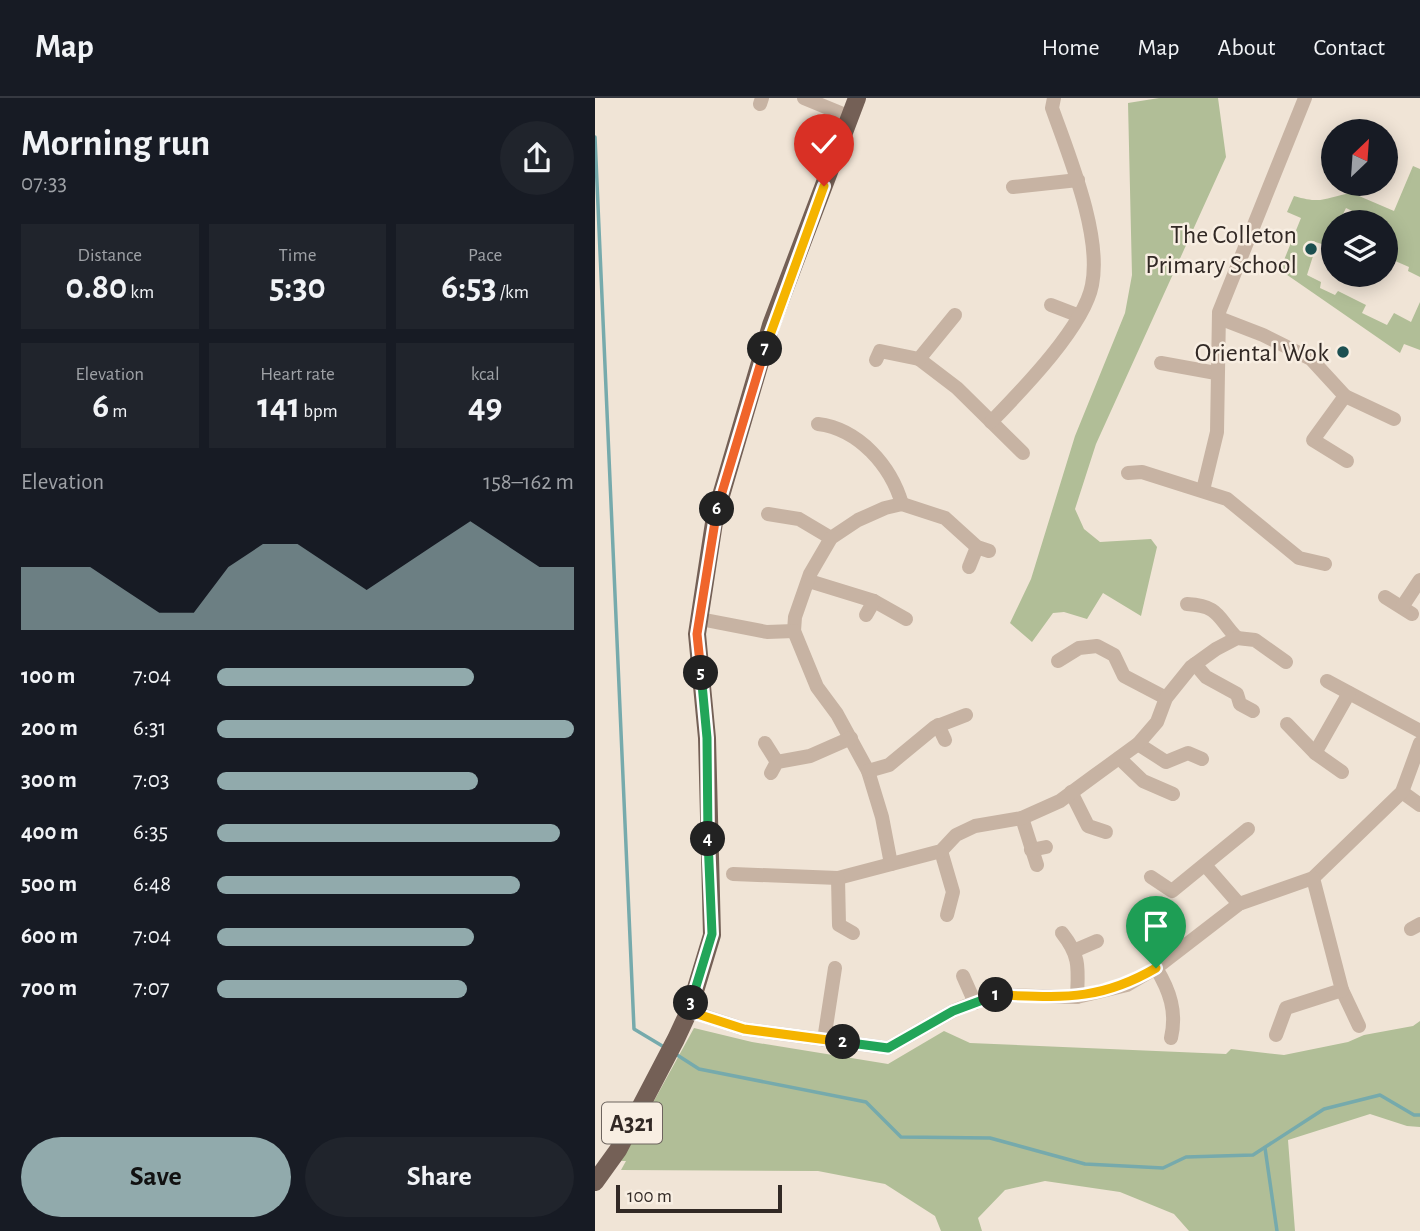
<!DOCTYPE html>
<html lang="en">
<head>
<meta charset="utf-8">
<style>
	:root { --surface:#171b24; --page:#20242c; --text:#f1f3f6; --muted:#9ea1a6; --line:#363941; --accent:#91aaac }
	body { margin:0; font-family:"Alegreya Sans",sans-serif; background:var(--page); color:var(--text); height:100vh; display:flex; flex-direction:column; font-size:26px; white-space:nowrap }
	* { box-sizing:border-box; margin:0 }
	p { font-size:23px; color:var(--muted) }
	.icon { flex:none; width:38px; height:38px; fill:none; stroke:currentColor; stroke-width:2; stroke-linecap:round; stroke-linejoin:round }
	.map { position:relative; flex:1; overflow:hidden }
	.side { display:flex; flex-direction:column; background:var(--surface); width:595px }
	.side>* { flex:none }
	.needle { width:46px; rotate:25deg }
	.tools { position:absolute; left:726px; top:21px; display:grid; gap:14px }
	.tools a { display:grid; place-items:center; width:77px; height:77px; border-radius:50%; background:var(--surface); box-shadow:0 4px 18px #0003; font-size:35px }
	.scale { position:absolute; left:21px; bottom:18px; width:166px; box-sizing:border-box; padding-left:7px; border:4px solid #322925; border-top:0; font-size:19px; line-height:24px; white-space:nowrap; color:#322925; -webkit-text-stroke:5px #f8eee2; paint-order:stroke }
	.pin { position:absolute; display:grid; place-items:center; width:60px; height:60px; color:#fff; margin:-72px -30px; border-radius:50% 50% 50% 0; rotate:-45deg; box-shadow:0 0 7px #0007 }
	.pin .icon { rotate:45deg }
	.km { position:absolute; width:35px; height:35px; margin:-18px; border-radius:50%; background:#222; color:#fff; font-size:19px; line-height:35px; text-align:center }
	.round { display:grid; place-items:center; flex:none; width:74px; height:74px; border-radius:37px; background:var(--page) }
	.overview { display:flex; align-items:center; justify-content:space-between; height:119px; padding:0 21px }
	h1 { font-size:38px; font-weight:700; line-height:52px }
	.figures { display:grid; grid-template-columns:repeat(3,1fr); gap:10px; height:119px; padding:7px 21px }
	.figures div { display:grid; align-content:center; border-radius:0px; background:var(--page); text-align:center }
	.figures b { font-size:35px; font-weight:700 }
	.figures small { font-size:19px; font-weight:400 }
	.figures p { font-size:19px }
	.chart { height:196px; padding:14px 21px }
	.chart p { display:flex; justify-content:space-between }
	.chart svg { width:100%; height:126px; margin-top:7px; fill:var(--accent); opacity:.7 }
	.primary-button { display:flex; gap:14px; margin-top:auto; padding:14px 21px }
	.primary-button a { flex:1; height:80px; border-radius:42px; background:var(--accent); color:#111; font-size:28px; font-weight:700; line-height:80px; text-align:center }
	.primary-button a+a { background:var(--page); color:var(--text) }
	ul { padding:0 21px; list-style:none; font-size:23px }
	li { display:grid; grid-template-columns:112px 84px 1fr; align-items:center; height:52px }
	li i { height:18px; border-radius:9px; background:var(--accent) }
	header { display:flex; align-items:center; gap:42px; box-sizing:border-box; height:98px; padding:0 35px; background:var(--surface); border-bottom:2px solid var(--line) }
	header strong { font-size:33px }
	nav { display:flex; gap:38px; margin-inline-start:auto; font-size:24px }
	main { display:flex; flex:1; min-height:0 }
	.map>svg:first-child { display:block }
	.green { fill:#b1be97 }
	.lines { fill:none; stroke-linecap:round; stroke-linejoin:round }
	.stream { stroke:#76aaac; stroke-width:3.5 }
	.minor { stroke:#c7b3a3; stroke-width:14 }
	.major { stroke:#746056; stroke-width:18 }
	.split-1-casing { stroke:#fff; stroke-width:14 }
	.split-2-casing { stroke:#fff; stroke-width:14 }
	.split-3-casing { stroke:#fff; stroke-width:14 }
	.split-4-casing { stroke:#fff; stroke-width:14 }
	.split-5-casing { stroke:#fff; stroke-width:14 }
	.split-6-casing { stroke:#fff; stroke-width:14 }
	.split-7-casing { stroke:#fff; stroke-width:14 }
	.split-8-casing { stroke:#fff; stroke-width:14 }
	.split-1 { stroke:#f5b400; stroke-width:9 }
	.split-2 { stroke:#22a559; stroke-width:9 }
	.split-3 { stroke:#f5b400; stroke-width:9 }
	.split-4 { stroke:#22a559; stroke-width:9 }
	.split-5 { stroke:#22a559; stroke-width:9 }
	.split-6 { stroke:#f0652b; stroke-width:9 }
	.split-7 { stroke:#f0652b; stroke-width:9 }
	.split-8 { stroke:#f5b400; stroke-width:9 }
	.poi-dot { fill:#1c5052; stroke:#f8eee2; stroke-width:2.5 }
	.labels { text-anchor:middle; stroke-width:5; stroke-linejoin:round; paint-order:stroke }
	.shield { fill:#f8eee2; stroke:#6d645e; stroke-width:2 }
	.shield-label { font-size:24px; font-weight:bold; fill:#322925 }
	.poi-label { font-size:26px; fill:#322925; stroke:#f8eee2; text-anchor:end }
</style>
</head>
<body>
<header>
<strong>Map</strong>
<nav><a>Home</a><a>Map</a><a>About</a><a>Contact</a></nav>
</header>
<main>
<section class="side">
<div class="overview"><div><h1>Morning run</h1><p>07:33</p></div><a class="round"><svg class="icon" aria-label="share" viewBox="0 0 24 24"><path d="M12 15V3M7 8l5-5 5 5M5 13v7h14v-7"/></svg></a></div>
<div class="figures">
<div><p>Distance</p><b>0.80<small> km</small></b></div>
<div><p>Time</p><b>5:30</b></div>
<div><p>Pace</p><b>6:53<small> /km</small></b></div>
</div>
<div class="figures">
<div><p>Elevation</p><b>6<small> m</small></b></div>
<div><p>Heart rate</p><b>141<small> bpm</small></b></div>
<div><p>kcal</p><b>49</b></div>
</div>
<div class="chart"><p><span>Elevation</span>158–162 m</p>
<svg viewBox="0 0 160 44" preserveAspectRatio="none"><path d="M0 44V22L10 22L20 22L30 30L40 38L50 38L60 22L70 14L80 14L90 22L100 30L110 22L120 14L130 6L140 14L150 22L160 22V44z"/></svg>
</div>
<ul>
<li><b>100 m</b>7:04<i style="width:72%"></i></li>
<li><b>200 m</b>6:31<i style="width:100%"></i></li>
<li><b>300 m</b>7:03<i style="width:73%"></i></li>
<li><b>400 m</b>6:35<i style="width:96%"></i></li>
<li><b>500 m</b>6:48<i style="width:85%"></i></li>
<li><b>600 m</b>7:04<i style="width:72%"></i></li>
<li><b>700 m</b>7:07<i style="width:70%"></i></li>
</ul>
<div class="primary-button"><a>Save</a><a>Share</a></div>
</section>
<div class="map">
<svg width="825" height="1133" viewBox="0 0 825 1133">
	<rect width="100%" height="100%" fill="#f0e4d6"/>
	<g class="green">
		<polygon points="564,0 623,0 631,59 501,346 480,411 489,431 505,444 556,441 562,449 546,518 508,495 492,521 469,514 458,515 437,544 415,525 436,481 480,338 530,215 537,177 533,5"/>
		<path d="M818,68L825,71V179L813,173L814,169L791,159V145L797,132L791,129V124H780L751,110L744,124H738V137L735,136L730,147L717,143L712,155L718,158L712,177L726,184L725,190L740,197L743,193L771,207L767,215L792,227L799,215L816,224L825,204V252L809,246L805,255L685,172L706,120L692,114L699,98C729,107 730,99 757,95L799,113Z"/>
		<polygon points="825,923 825,1029 812,1028 775,1016 693,1042 700,1133 594,1133 579,1116 525,1094 450,1083 410,1092 383,1120 387,1133 346,1133 340,1118 290,1086 223,1073 26,1072 31,1063 26,1063 99,930 157,944 293,966 349,933 375,945 631,956 636,951 689,957 753,944 769,937 818,928"/>
	</g>
	<g class="lines">
		<g class="stream">
			<polyline points="0,39 39,931 69,949"/>
			<polyline points="79,955 104,971 271,1004 306,1039 395,1040 490,1066 568,1070 591,1059 658,1057 729,1011 785,997 819,1017 825,1017"/>
			<polyline points="670,1050 682,1133"/>
		</g>
		<g class="minor">
			<polyline points="209,0 255,19"/>
			<polyline points="165,6 167,0"/>
			<polyline points="418,89 483,82"/>
			<polyline points="456,207 482,217"/>
			<polyline points="624,220 668,237 716,261 750,298 799,321"/>
			<polyline points="324,261 362,290 428,355"/>
			<polyline points="281,262 285,253 324,261 360,217"/>
			<polyline points="566,265 621,275"/>
			<polyline points="750,298 718,342 752,363"/>
			<path d="M396,324C426,293 489,229 497,187C507,137 474,58 457,10L459,0"/>
			<path d="M223,326C264,331 296,368 307,406"/>
			<polyline points="533,375 547,374 632,401 704,460 730,466"/>
			<polyline points="608,392 622,334 624,214 710,0"/>
			<polyline points="173,416 204,421 236,440"/>
			<polyline points="374,469 382,449"/>
			<polyline points="214,483 279,503 311,521"/>
			<polyline points="790,499 817,516"/>
			<path d="M592,506C626,508 622,520 642,540"/>
			<polyline points="807,509 825,482"/>
			<polyline points="271,517 279,503"/>
			<polyline points="105,521 172,534 199,533 200,519 215,476 236,440 263,422 290,410 307,406 350,420 382,449 394,453"/>
			<polyline points="199,533 222,589 242,616 273,673 287,719 296,766"/>
			<polyline points="463,563 484,550 502,548 519,557 529,578 571,600"/>
			<polyline points="600,566 611,579 642,596 645,606 658,613"/>
			<polyline points="732,583 825,633"/>
			<polyline points="692,626 720,655 747,674"/>
			<polyline points="343,627 350,642"/>
			<polyline points="170,645 182,664"/>
			<polyline points="543,646 571,664 593,655 607,661"/>
			<polyline points="720,655 754,595"/>
			<polyline points="524,660 548,683 578,696"/>
			<polyline points="273,673 294,667 340,629 371,617"/>
			<polyline points="176,675 182,664 215,658 256,640"/>
			<polyline points="476,694 493,728 511,734"/>
			<polyline points="807,694 825,707"/>
			<polyline points="427,720 442,767"/>
			<polyline points="436,752 451,749"/>
			<polyline points="346,753 358,794 352,817"/>
			<polyline points="610,767 644,806"/>
			<polyline points="138,776 243,780 346,753 361,737 380,728 427,720 465,703 499,678 543,646 562,624 571,600 596,569 621,551 642,540 660,542 691,564"/>
			<polyline points="556,779 577,793 653,731"/>
			<polyline points="243,780 244,827 258,835"/>
			<polyline points="816,831 825,826"/>
			<path d="M467,835C486,859 483,871 482,899"/>
			<polyline points="481,852 502,843"/>
			<path d="M561,870C575,893 582,914 576,940"/>
			<polyline points="368,878 380,905"/>
			<polyline points="747,892 764,928"/>
			<polyline points="94,913 149,931 293,950 358,913 398,897 482,899 532,887 561,870 644,806 718,780 807,694 825,645"/>
			<polyline points="681,937 691,910 747,892 718,780"/>
			<polyline points="229,942 240,870"/>
		</g>
		<polyline class="major" points="0,1084 23,1052 81,941 94,913 117,837 112,640 102,536 120,418 176,227 262,0"/>
	</g>
	<g class="lines">
		<g class="split-1-casing">
			<path id="split-1" d="M401,897C465,899 503,904 561,870"/>
		</g>
		<g class="split-2-casing">
			<polyline id="split-2" points="248,944 293,950 358,913 401,897"/>
		</g>
		<g class="split-3-casing">
			<polyline id="split-3" points="96,905 93,913 149,931 248,944"/>
		</g>
		<g class="split-4-casing">
			<polyline id="split-4" points="96,905 117,836 113,741"/>
		</g>
		<g class="split-5-casing">
			<polyline id="split-5" points="106,575 112,640 113,741"/>
		</g>
		<g class="split-6-casing">
			<polyline id="split-6" points="106,575 102,536 122,411"/>
		</g>
		<g class="split-7-casing">
			<polyline id="split-7" points="122,411 170,251"/>
		</g>
		<g class="split-8-casing">
			<polyline id="split-8" points="170,251 229,88"/>
		</g>
		<use href="#split-1" class="split-1"/>
		<use href="#split-2" class="split-2"/>
		<use href="#split-3" class="split-3"/>
		<use href="#split-4" class="split-4"/>
		<use href="#split-5" class="split-5"/>
		<use href="#split-6" class="split-6"/>
		<use href="#split-7" class="split-7"/>
		<use href="#split-8" class="split-8"/>
	</g>
	<g class="poi-dot">
		<circle cx="716" cy="151" r="7"/>
		<circle cx="748" cy="254" r="7"/>
	</g>
	<g class="labels">
		<rect class="shield" x="7" y="1004.5" width="60" height="41" rx="5"/>
		<g class="shield-label">
			<text x="37" y="1033">A321</text>
		</g>
		<g class="poi-label">
			<text x="702" y="145">The Colleton<tspan x="702" dy="30">Primary School</tspan></text>
			<text x="734" y="263">Oriental Wok</text>
		</g>
	</g>
</svg>
<div class="tools">
<a><svg class="needle" viewBox="-14 -14 28 28"><path d="M0-13l5 13h-10z" fill="#e53935"/><path d="M0 13l5-13h-10z" fill="#9ea1a6"/></svg></a>
<a><svg class="icon" aria-label="layers" viewBox="0 0 24 24"><path d="M12 4l9 5-9 5-9-5zM3 14l9 5 9-5"/></svg></a>
</div>
<div class="scale">100 m</div>
<div class="pin" style="left:561px;top:870px;background:#1e9e55"><svg class="icon" aria-label="arrive" viewBox="0 0 24 24"><path d="M6 21V4h12l-3 4 3 4H6"/></svg></div>
<div class="pin" style="left:229px;top:88px;background:#d93025"><svg class="icon" aria-label="check" viewBox="0 0 24 24"><path d="M5 12l5 5 9-10"/></svg></div>
<b class="km" style="left:401px;top:897px">1</b>
<b class="km" style="left:248px;top:944px">2</b>
<b class="km" style="left:96px;top:905px">3</b>
<b class="km" style="left:113px;top:741px">4</b>
<b class="km" style="left:106px;top:575px">5</b>
<b class="km" style="left:122px;top:411px">6</b>
<b class="km" style="left:170px;top:251px">7</b>
</div>
</main>
</body>
</html>
